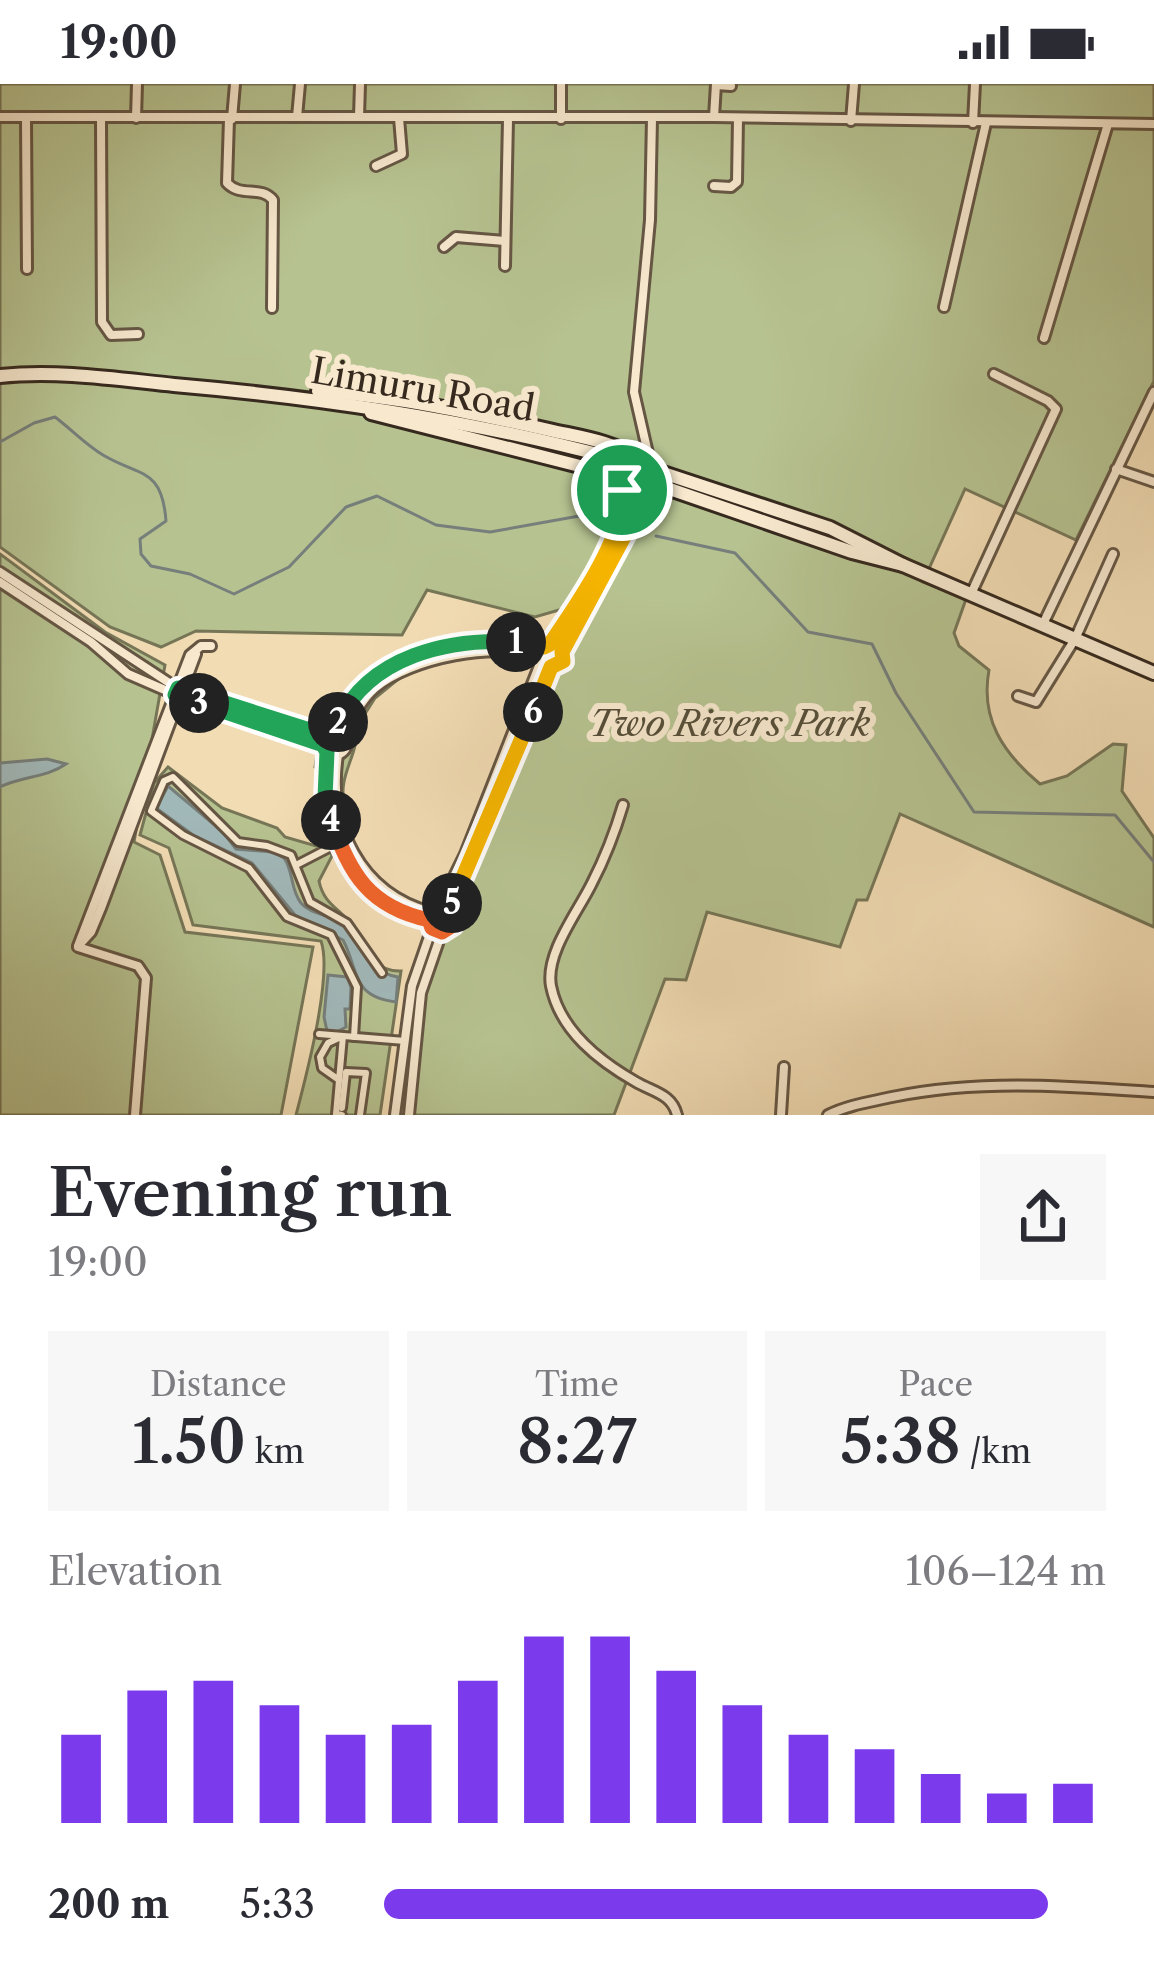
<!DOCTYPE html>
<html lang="en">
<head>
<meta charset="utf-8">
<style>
	:root { --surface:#fff; --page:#f7f7f7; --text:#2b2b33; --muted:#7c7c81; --accent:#7c3aed }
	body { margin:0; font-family:"Libre Caslon Text",serif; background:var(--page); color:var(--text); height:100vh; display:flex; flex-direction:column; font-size:45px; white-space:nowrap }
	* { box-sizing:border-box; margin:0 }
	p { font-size:39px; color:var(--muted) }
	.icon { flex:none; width:66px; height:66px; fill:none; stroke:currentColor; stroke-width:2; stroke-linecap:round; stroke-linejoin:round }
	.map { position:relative; height:1031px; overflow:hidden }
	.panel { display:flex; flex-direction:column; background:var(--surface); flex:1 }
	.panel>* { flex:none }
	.pin { position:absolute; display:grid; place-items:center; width:102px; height:102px; color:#fff; margin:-51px; border:6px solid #fff; border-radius:50%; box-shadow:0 3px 12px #0007 }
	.km { position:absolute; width:60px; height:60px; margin:-30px; border-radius:50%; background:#222; color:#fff; font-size:33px; line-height:60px; text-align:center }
	.round { display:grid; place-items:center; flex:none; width:126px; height:126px; border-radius:0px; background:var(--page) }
	.head { display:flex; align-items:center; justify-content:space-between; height:204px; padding:0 48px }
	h1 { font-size:66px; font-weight:600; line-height:90px }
	.stats { display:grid; grid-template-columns:repeat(3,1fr); gap:18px; height:204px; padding:12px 48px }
	.stats div { display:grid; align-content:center; border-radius:0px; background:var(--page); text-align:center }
	.stats b { font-size:60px; font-weight:600 }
	.stats small { font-size:33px; font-weight:400 }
	.stats p { font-size:33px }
	.chart { height:336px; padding:24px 48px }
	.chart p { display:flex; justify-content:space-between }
	.chart svg { width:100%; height:216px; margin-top:12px; stroke:var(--accent); stroke-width:6 }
	ul { padding:0 48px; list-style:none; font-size:39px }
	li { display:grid; grid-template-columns:192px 144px 1fr; align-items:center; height:90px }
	li i { height:30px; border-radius:15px; background:var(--accent) }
	.status { display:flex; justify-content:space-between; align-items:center; height:84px; padding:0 60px; background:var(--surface); direction:ltr }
	.status svg { height:33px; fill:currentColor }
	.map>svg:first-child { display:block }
	.green { fill:#b6c290; stroke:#767657; stroke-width:3 }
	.water { fill:#a1b8b9; stroke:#767f7b; stroke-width:3 }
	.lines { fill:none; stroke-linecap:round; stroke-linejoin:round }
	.stream { stroke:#767f7b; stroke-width:3 }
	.pedestrian-casing { stroke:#655644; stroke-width:12 }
	.minor-casing { stroke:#655644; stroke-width:14 }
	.secondary-casing { stroke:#36291e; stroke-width:18 }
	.pedestrian { stroke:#f7e8ce; stroke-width:6 }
	.minor { stroke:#f7e8ce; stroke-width:8 }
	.secondary { stroke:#f7e8ce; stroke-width:12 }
	.secondary-bridge-casing { stroke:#36291e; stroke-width:18; stroke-linecap:butt }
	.secondary-bridge { stroke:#f7e8ce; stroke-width:12 }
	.split-1-casing { stroke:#fff; stroke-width:24 }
	.split-2-casing { stroke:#fff; stroke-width:24 }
	.split-3-casing { stroke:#fff; stroke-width:24 }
	.split-4-casing { stroke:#fff; stroke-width:24 }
	.split-5-casing { stroke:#fff; stroke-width:24 }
	.split-6-casing { stroke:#fff; stroke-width:24 }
	.split-7-casing { stroke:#fff; stroke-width:24 }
	.split-8-casing { stroke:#fff; stroke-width:24 }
	.split-1 { stroke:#f5b400; stroke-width:15 }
	.split-2 { stroke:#22a559; stroke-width:15 }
	.split-3 { stroke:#22a559; stroke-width:15 }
	.split-4 { stroke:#22a559; stroke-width:15 }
	.split-5 { stroke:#f0652b; stroke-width:15 }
	.split-6 { stroke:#f5b400; stroke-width:15 }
	.split-7 { stroke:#f5b400; stroke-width:15 }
	.split-8 { stroke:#f0652b; stroke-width:15 }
	.labels { text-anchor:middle; stroke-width:12; stroke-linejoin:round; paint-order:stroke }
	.street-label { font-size:36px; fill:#36291e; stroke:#f7e8ce }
	.park-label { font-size:36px; font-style:italic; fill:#564f3a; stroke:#f7e8ce }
</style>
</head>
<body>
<div class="status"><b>19:00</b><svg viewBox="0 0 49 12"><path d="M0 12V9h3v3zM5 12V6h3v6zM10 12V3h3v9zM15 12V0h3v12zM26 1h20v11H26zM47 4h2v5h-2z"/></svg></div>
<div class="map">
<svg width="1154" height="1031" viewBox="0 0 1154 1031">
	<rect width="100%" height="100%" fill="#f2dcb4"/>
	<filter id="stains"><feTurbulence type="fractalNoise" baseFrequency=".00167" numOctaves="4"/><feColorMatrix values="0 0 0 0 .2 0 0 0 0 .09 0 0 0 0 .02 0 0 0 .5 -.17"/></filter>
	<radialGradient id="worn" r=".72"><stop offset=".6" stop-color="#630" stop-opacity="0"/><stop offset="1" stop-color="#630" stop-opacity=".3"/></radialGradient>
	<g class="green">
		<path d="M0,0H1154V297L1076,456L965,405L923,498L966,515L954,549L959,562L989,586C980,635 1003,669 1040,700L1067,692L1113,660L1126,661L1122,707L1154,754V843L900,730L867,816H857L840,863L707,828L686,896L665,895L614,1031H398L418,931L445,847L434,843L431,833L439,825L451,828L512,678L558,582L544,579L542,566L554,561L562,567L590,517L535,533L427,506L402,551L196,547L161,563L110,543L0,463Z"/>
		<polygon points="0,470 105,548 165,581 134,758 160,771 185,848 313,863 281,1031 0,1031"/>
		<path d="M390,577L401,593L375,614L356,644C360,670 336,692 345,722L323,733L320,687L315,683L317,670L310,664L349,612Z"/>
		<path d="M168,683L222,724L277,744L285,753L316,762L327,758L332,772L319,797C324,822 342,825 353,843C365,864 373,888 401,887L380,1031H296C306,993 333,891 321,857L193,841L169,764L140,751L154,699Z"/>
	</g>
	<g class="water">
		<path d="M47,675L66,680C46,694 22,692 0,703V679Z"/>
		<path d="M168,702L223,748L236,765L273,768L284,774C294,788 290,805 301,819C312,832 332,830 344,841C367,862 360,886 398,893L396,918C351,913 359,886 343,856L295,831L252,779L193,751L156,724Z"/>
		<polygon points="328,891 347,893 351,903 350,925 345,925 346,943 333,950 327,947 324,933"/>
	</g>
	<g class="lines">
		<g class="stream">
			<path d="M0,358L34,339L55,333C71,345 86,361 103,371C140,393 162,383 166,437L140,455L141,470L151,482L190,490L234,510L289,483L346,423L377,412L436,441L490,448L596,429"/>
			<polyline points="656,452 735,469 808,548 872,560 896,609 974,728 1115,731 1154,778"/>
		</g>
		<g class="pedestrian-casing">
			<g id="pedestrian">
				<polyline points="298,780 329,764"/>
				<polyline points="319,950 405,957"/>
				<polyline points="354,953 357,903 331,851 287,833 249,784 183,751 151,727 164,697 173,693 238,758 267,762 291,771 310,818 347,839 382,889"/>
				<polyline points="339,996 322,984 320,973 328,959 343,952 336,1030 342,1031"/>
				<polyline points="342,1024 346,988 366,989 360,1031"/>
			</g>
		</g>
		<g class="minor-casing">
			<g id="minor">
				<polyline points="716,1 731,2"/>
				<polyline points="0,33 714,33 1154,40"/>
				<polyline points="297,33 300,0"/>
				<polyline points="359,33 360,0"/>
				<polyline points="714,33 716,0"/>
				<polyline points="26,34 27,185"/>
				<polyline points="136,34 137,0"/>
				<path d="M229,35L227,99C241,114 261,101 273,116L272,224"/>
				<polyline points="232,35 235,0"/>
				<polyline points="561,35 561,0"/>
				<polyline points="101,36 102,238 111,251 138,250"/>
				<polyline points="851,37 854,0"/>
				<polyline points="973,39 975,0"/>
				<polyline points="376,82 402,70 399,34"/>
				<polyline points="714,102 731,103 737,98 738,34"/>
				<polyline points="444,163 456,153 505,157"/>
				<polyline points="505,182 508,35"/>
				<polyline points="944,223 986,39"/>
				<polyline points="1044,254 1108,40"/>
				<polyline points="650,378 634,308 650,136 652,34"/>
				<polyline points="1116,385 1154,398"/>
				<polyline points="0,488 177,604 327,651"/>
				<polyline points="0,498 91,558 128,590 181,613 323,661"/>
				<polyline points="971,510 1056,325 1048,317 994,290"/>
				<polyline points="1043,540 1154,308"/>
				<polyline points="551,560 596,485 634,394"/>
				<circle cx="552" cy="572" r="12"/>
				<path d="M563,568C595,516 633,458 641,396"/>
				<polyline points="1018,612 1036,618 1075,555 1113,470"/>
				<circle cx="335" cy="659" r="12"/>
				<path d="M334,648C368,570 465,542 544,563"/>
				<path d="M344,652C352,635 361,616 375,604C410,574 498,557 540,574"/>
				<path d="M327,668C318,743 351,819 429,836"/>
				<path d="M338,671C327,741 360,809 431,828"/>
				<path d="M623,721C615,748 605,774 592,799C578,828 545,869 551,902C560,947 599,977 636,998C653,1008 672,1010 677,1031"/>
				<circle cx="442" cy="835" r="13"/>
				<polyline points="439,823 465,770 541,577"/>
				<polyline points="449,825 551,583"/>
				<polyline points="79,861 91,848 101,824 196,570"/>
				<polyline points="78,862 190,571 201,562 211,562"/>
				<polyline points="78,863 138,882 146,894 135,1031"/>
				<polyline points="395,1031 412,902 432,844"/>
				<polyline points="409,1031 421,909 442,848"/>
				<polyline points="781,1031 784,983"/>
				<path d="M828,1031C848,1021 870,1018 892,1013C979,995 1066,1002 1154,1008"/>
			</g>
		</g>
		<g class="secondary-casing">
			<g id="secondary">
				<path d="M0,292C58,286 116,295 174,301C324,314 470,336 616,375"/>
				<path d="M318,307C395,312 473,329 549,346C579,353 612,357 637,374"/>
				<polyline points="371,329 615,391 632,392 852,468 903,481"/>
				<polyline points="657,387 830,444 903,481 1154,589"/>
				<polyline points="615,391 624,418"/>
				<polyline points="638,417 656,401"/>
			</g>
		</g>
		<use href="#pedestrian" class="pedestrian"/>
		<use href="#minor" class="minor"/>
		<use href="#secondary" class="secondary"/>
		<g class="secondary-bridge-casing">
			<polyline id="secondary-bridge" points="616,375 657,387"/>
		</g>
		<use href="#secondary-bridge" class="secondary-bridge"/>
	</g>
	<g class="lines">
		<g class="split-1-casing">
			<path id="split-1" d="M516,558L544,563L550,560C574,525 628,449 622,406"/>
		</g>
		<g class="split-2-casing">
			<path id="split-2" d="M338,638C370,572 448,554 516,558"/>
		</g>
		<g class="split-3-casing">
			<polyline id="split-3" points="199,619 175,611 178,604 322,650 334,648 338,638"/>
		</g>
		<g class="split-4-casing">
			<polyline id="split-4" points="199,619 323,661 327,668 325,714 331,736"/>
		</g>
		<g class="split-5-casing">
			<path id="split-5" d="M331,736C350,790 369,823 429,836L432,844L442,848L453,841L454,833L449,825L452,819"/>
		</g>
		<g class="split-6-casing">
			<polyline id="split-6" points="452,819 533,628"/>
		</g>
		<g class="split-7-casing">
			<polyline id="split-7" points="533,628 551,583 563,577 562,568 626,449"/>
		</g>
		<g class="split-8-casing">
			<polyline id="split-8" points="622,406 614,392 641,396 626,449"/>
		</g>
		<use href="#split-1" class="split-1"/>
		<use href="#split-2" class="split-2"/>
		<use href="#split-3" class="split-3"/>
		<use href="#split-4" class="split-4"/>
		<use href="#split-5" class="split-5"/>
		<use href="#split-6" class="split-6"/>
		<use href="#split-7" class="split-7"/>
		<use href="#split-8" class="split-8"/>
	</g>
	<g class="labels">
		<g class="street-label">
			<text transform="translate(423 305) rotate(10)" y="13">Limuru Road</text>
		</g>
		<g class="park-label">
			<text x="730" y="652">Two Rivers Park</text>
		</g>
	</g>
	<rect width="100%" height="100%" filter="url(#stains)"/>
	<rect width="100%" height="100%" fill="url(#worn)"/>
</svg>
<div class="pin" style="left:622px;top:406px;background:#1e9e55"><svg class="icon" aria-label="arrive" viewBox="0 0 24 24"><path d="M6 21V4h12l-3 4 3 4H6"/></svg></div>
<b class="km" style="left:516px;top:558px">1</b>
<b class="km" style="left:338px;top:638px">2</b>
<b class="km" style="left:199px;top:619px">3</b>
<b class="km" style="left:331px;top:736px">4</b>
<b class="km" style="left:452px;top:819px">5</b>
<b class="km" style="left:533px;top:628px">6</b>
</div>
<section class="panel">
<div class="head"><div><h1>Evening run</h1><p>19:00</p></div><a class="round"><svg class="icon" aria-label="share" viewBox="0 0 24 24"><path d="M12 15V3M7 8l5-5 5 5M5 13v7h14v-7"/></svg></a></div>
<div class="stats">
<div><p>Distance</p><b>1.50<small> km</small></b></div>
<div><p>Time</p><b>8:27</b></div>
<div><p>Pace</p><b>5:38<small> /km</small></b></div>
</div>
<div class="chart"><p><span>Elevation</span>106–124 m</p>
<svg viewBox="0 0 160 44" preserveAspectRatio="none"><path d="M5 44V26M15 44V17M25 44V15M35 44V20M45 44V26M55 44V24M65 44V15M75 44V6M85 44V6M95 44V13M105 44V20M115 44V26M125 44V29M135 44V34M145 44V38M155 44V36"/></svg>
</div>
<ul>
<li><b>200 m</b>5:33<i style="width:92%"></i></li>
</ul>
</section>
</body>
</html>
